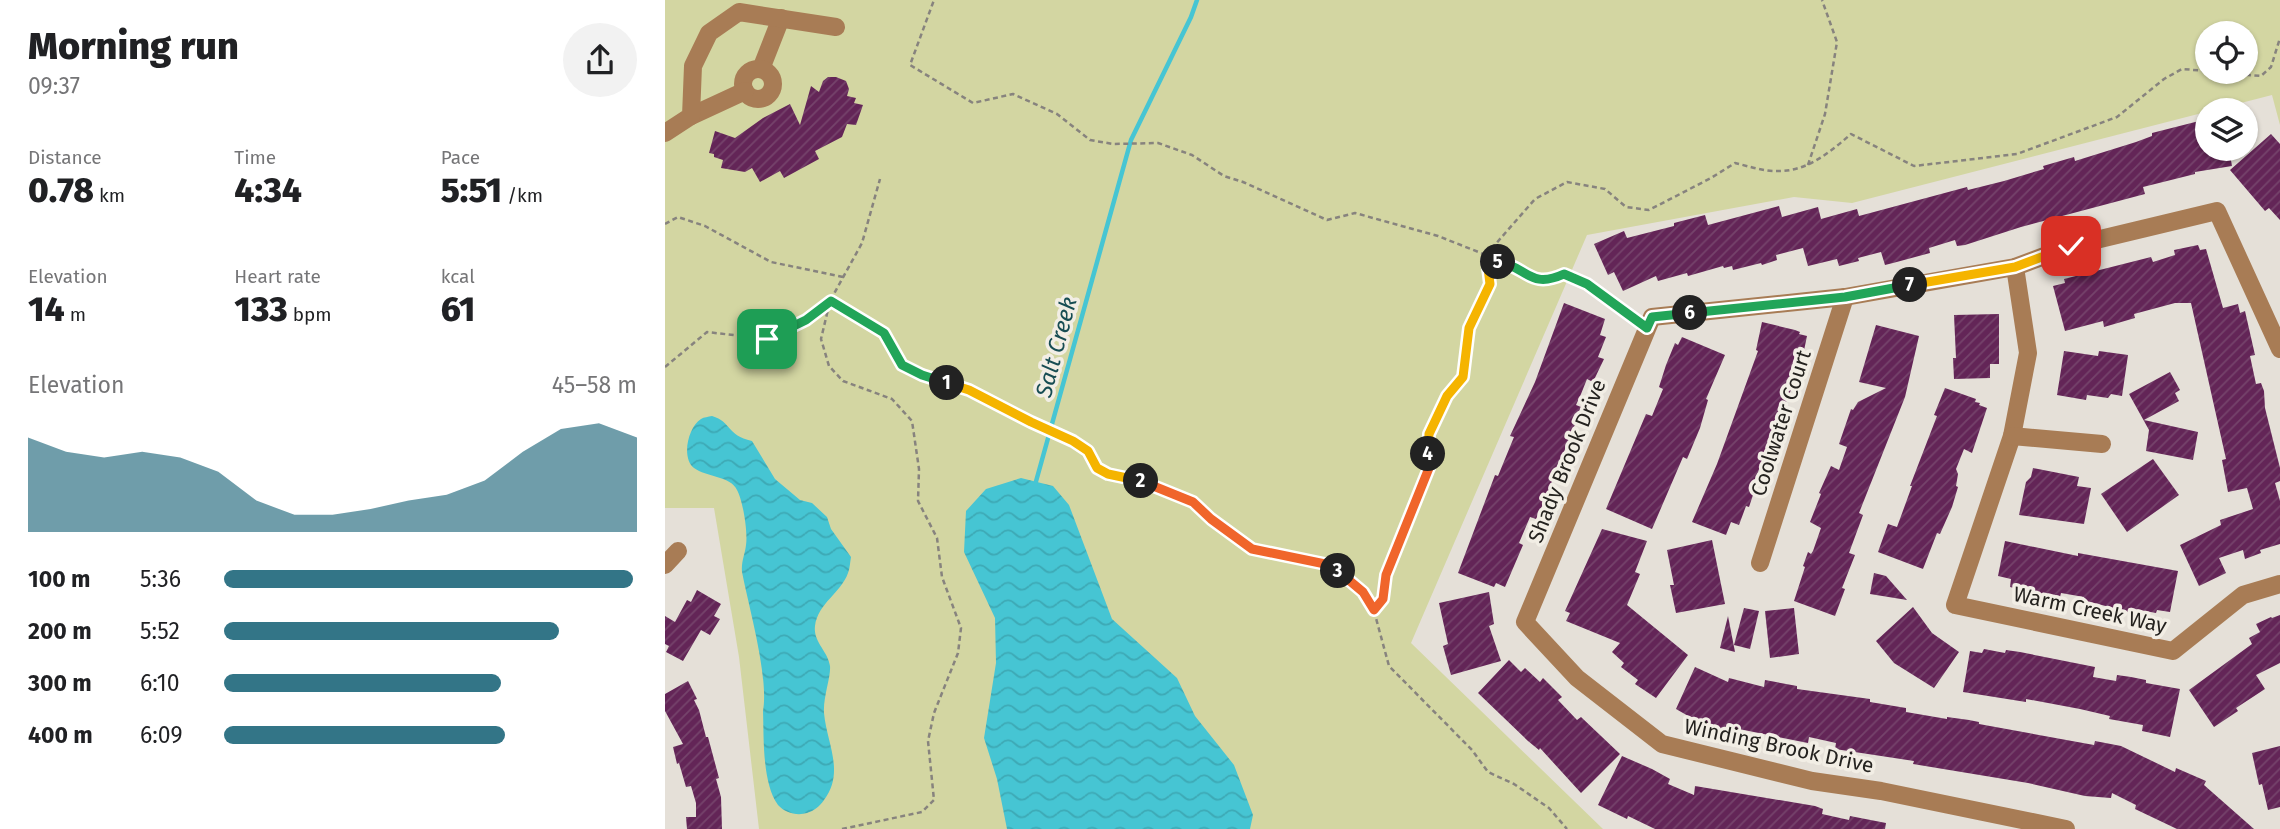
<!DOCTYPE html>
<html lang="en">
<head>
<meta charset="utf-8">
<style>
	:root { --surface:#fff; --page:#f2f2f2; --text:#202124; --muted:#757577; --accent:#337587 }
	body { margin:0; font-family:"Fira Sans",sans-serif; background:var(--page); color:var(--text); height:100vh; display:flex; flex-direction:column; font-size:26px; white-space:nowrap }
	* { box-sizing:border-box; margin:0 }
	p { font-size:23px; color:var(--muted) }
	.icon { flex:none; width:38px; height:38px; fill:none; stroke:currentColor; stroke-width:2; stroke-linecap:round; stroke-linejoin:round }
	.map { position:relative; flex:1; overflow:hidden }
	.side { display:flex; flex-direction:column; background:var(--surface); width:665px }
	.side>* { flex:none }
	.buttons { position:absolute; left:1530px; top:21px; display:grid; gap:14px }
	.buttons a { display:grid; place-items:center; width:63px; height:63px; border-radius:50%; background:var(--surface); box-shadow:0 2px 5px #0004; font-size:35px }
	.pin { position:absolute; display:grid; place-items:center; width:60px; height:60px; color:#fff; margin:-30px; border-radius:14px; box-shadow:0 4px 10px #0006 }
	.km { position:absolute; width:35px; height:35px; margin:-18px; border-radius:50%; background:#222; color:#fff; font-size:19px; line-height:35px; text-align:center }
	.round { display:grid; place-items:center; flex:none; width:74px; height:74px; border-radius:37px; background:var(--page) }
	.headline { display:flex; align-items:center; justify-content:space-between; height:119px; padding:0 28px }
	h1 { font-size:38px; font-weight:800; line-height:52px }
	.metrics { display:grid; grid-template-columns:repeat(3,1fr); gap:10px; height:119px; padding:7px 28px }
	.metrics div { display:grid; align-content:center }
	.metrics b { font-size:35px; font-weight:800 }
	.metrics small { font-size:19px; font-weight:400 }
	.metrics p { font-size:19px }
	.chart { height:196px; padding:14px 28px }
	.chart p { display:flex; justify-content:space-between }
	.chart svg { width:100%; height:126px; margin-top:7px; fill:var(--accent); opacity:.7 }
	ul { padding:0 28px; list-style:none; font-size:23px }
	li { display:grid; grid-template-columns:112px 84px 1fr; align-items:center; height:52px }
	li i { height:18px; border-radius:9px; background:var(--accent) }
	main { display:flex; flex:1; min-height:0 }
	.map>svg:first-child { display:block }
	.grass { fill:#d3d6a2; fill-rule:evenodd }
	.water { fill:url(#water-waves) }
	.lines { fill:none; stroke-linecap:round; stroke-linejoin:round }
	.stream { stroke:#46c5d3; stroke-width:4.5 }
	.building { fill:url(#building-hatch) }
	.path { stroke:#87837e; stroke-width:2.5; stroke-dasharray:5 3.5; stroke-linecap:butt }
	.minor { stroke:#a87c55; stroke-width:18 }
	.split-1-casing { stroke:#fff; stroke-width:14 }
	.split-2-casing { stroke:#fff; stroke-width:14 }
	.split-3-casing { stroke:#fff; stroke-width:14 }
	.split-4-casing { stroke:#fff; stroke-width:14 }
	.split-5-casing { stroke:#fff; stroke-width:14 }
	.split-6-casing { stroke:#fff; stroke-width:14 }
	.split-7-casing { stroke:#fff; stroke-width:14 }
	.split-8-casing { stroke:#fff; stroke-width:14 }
	.split-1 { stroke:#22a559; stroke-width:9 }
	.split-2 { stroke:#f5b400; stroke-width:9 }
	.split-3 { stroke:#f0652b; stroke-width:9 }
	.split-4 { stroke:#f0652b; stroke-width:9 }
	.split-5 { stroke:#f5b400; stroke-width:9 }
	.split-6 { stroke:#22a559; stroke-width:9 }
	.split-7 { stroke:#22a559; stroke-width:9 }
	.split-8 { stroke:#f5b400; stroke-width:9 }
	.labels { text-anchor:middle; stroke-width:7; stroke-linejoin:round; paint-order:stroke }
	.street-label { font-size:21px; fill:#24221f; stroke:#f2eee5 }
	.water-label { font-size:23px; font-style:italic; fill:#174d53; stroke:#f2eee5 }
</style>
</head>
<body>
<main>
<section class="side">
<div class="headline"><div><h1>Morning run</h1><p>09:37</p></div><a class="round"><svg class="icon" aria-label="share" viewBox="0 0 24 24"><path d="M12 15V3M7 8l5-5 5 5M5 13v7h14v-7"/></svg></a></div>
<div class="metrics">
<div><p>Distance</p><b>0.78<small> km</small></b></div>
<div><p>Time</p><b>4:34</b></div>
<div><p>Pace</p><b>5:51<small> /km</small></b></div>
</div>
<div class="metrics">
<div><p>Elevation</p><b>14<small> m</small></b></div>
<div><p>Heart rate</p><b>133<small> bpm</small></b></div>
<div><p>kcal</p><b>61</b></div>
</div>
<div class="chart"><p><span>Elevation</span>45–58 m</p>
<svg viewBox="0 0 160 44" preserveAspectRatio="none"><path d="M0 44V11L10 16L20 18L30 16L40 18L50 23L60 33L70 38L80 38L90 36L100 33L110 31L120 26L130 16L140 8L150 6L160 11V44z"/></svg>
</div>
<ul>
<li><b>100 m</b>5:36<i style="width:99%"></i></li>
<li><b>200 m</b>5:52<i style="width:81%"></i></li>
<li><b>300 m</b>6:10<i style="width:67%"></i></li>
<li><b>400 m</b>6:09<i style="width:68%"></i></li>
</ul>
</section>
<div class="map">
<svg width="1615" height="829" viewBox="0 0 1615 829">
	<defs>
		<pattern id="water-waves" width="16" height="10" patternUnits="userSpaceOnUse" patternTransform="scale(1.75)"><rect width="16" height="10" fill="#46c5d3"/><path d="M0 5q4-4 8 0t8 0" fill="none" stroke="#3da9b5"/></pattern>
		<pattern id="building-hatch" width="6" height="6" patternUnits="userSpaceOnUse" patternTransform="scale(1.75)"><rect width="6" height="6" fill="#632557"/><path d="M-1 1l2-2M0 6l6-6M5 7l2-2" fill="none" stroke="#75436b"/></pattern>
	</defs>
	<rect width="100%" height="100%" fill="#e5e0d8"/>
	<path class="grass" d="M0,0H1615V125L1607,95L1187,203L1129,197L922,235L746,643L938,829H94L74,657L49,508H0ZM1542,33H1580V72H1542Z"/>
	<g class="water">
		<path d="M47,416C67,422 61,435 87,441L110,479L135,500L147,503L162,517L166,529L186,557C185,562 185,568 183,573C176,593 153,603 150,626C148,642 163,651 165,666C166,677 158,697 159,713C162,744 180,772 159,800C155,806 149,811 142,813C132,816 120,813 113,805C97,783 99,738 98,711C104,677 84,608 77,572C76,562 80,554 81,545C83,532 78,501 72,490C66,476 41,477 29,468C16,458 23,427 36,419C39,417 43,417 47,416Z"/>
		<polygon points="356,478 388,486 404,505 447,619 512,678 530,716 569,765 588,815 585,829 342,829 332,779 319,738 331,663 330,618 299,552 301,511 321,489"/>
	</g>
	<g class="lines">
		<polyline class="stream" points="370,485 466,140 526,17 532,0"/>
	</g>
	<g class="building">
		<polygon points="163,77 171,77 181,81 184,89 182,96 191,98 189,103 198,105 191,125 182,124 177,137 150,151 154,159 119,178 115,171 95,182 87,168 80,172 56,168 58,160 49,157 49,154 44,153 50,131 70,138 98,118 125,104 135,125 146,86 154,92 158,81"/>
		<polygon points="1542,119 1542,149 1564,149 1567,166 1530,172 1530,174 1478,187 1480,194 1356,227 1300,245 1292,246 1290,240 1264,248 1265,253 1228,263 1220,265 1216,252 1193,258 1194,261 1174,266 1172,259 1143,266 1138,248 1111,255 1112,260 1097,265 1096,263 1068,270 1067,266 1059,268 1058,266 1023,276 1022,273 993,281 991,276 958,291 949,272 943,275 929,244 959,231 962,238 1009,226 1009,223 1040,215 1043,225 1114,206 1117,217 1153,207 1156,219 1192,209 1194,216 1302,187 1303,190 1339,181 1379,169 1378,166 1409,157 1410,161 1471,142 1487,136 1487,133"/>
		<polygon points="1606,134 1615,144 1615,220 1604,208 1600,211 1565,170"/>
		<polygon points="1533,245 1535,250 1541,249 1558,308 1573,304 1575,313 1580,311 1590,355 1585,356 1591,384 1596,383 1599,391 1600,408 1615,468 1615,481 1610,483 1615,501 1615,544 1595,550 1596,553 1580,559 1578,550 1554,558 1561,573 1534,586 1515,545 1556,525 1555,520 1588,509 1582,488 1563,492 1557,460 1561,459 1526,303 1510,303 1469,314 1470,318 1439,327 1438,321 1400,331 1388,286 1400,283 1399,279 1486,257 1488,262 1510,255 1509,250"/>
		<polygon points="899,303 940,319 935,335 941,337 933,357 939,359 928,382 922,379 916,394 911,405 916,407 909,427 875,511 871,519 865,517 854,543 858,545 840,587 831,583 829,587 793,573 830,475 833,476 849,437 845,436 870,382"/>
		<polygon points="1334,314 1334,364 1325,364 1325,378 1289,379 1288,358 1291,358 1289,315"/>
		<polygon points="1097,322 1130,330 1135,332 1134,334 1142,336 1136,365 1113,422 1114,422 1103,457 1099,456 1087,488 1089,492 1084,507 1081,506 1074,525 1066,522 1061,535 1027,522 1052,464 1093,351 1091,350"/>
		<polygon points="1211,325 1254,336 1240,397 1194,513 1198,515 1184,553 1190,555 1177,588 1180,589 1170,616 1129,601 1140,567 1138,566 1143,552 1146,554 1148,551 1156,528 1145,522 1156,494 1154,493 1166,466 1174,470 1182,447 1174,444 1186,409 1188,410 1193,402 1221,388 1194,382"/>
		<polygon points="1017,337 1060,355 1041,399 1043,400 1035,428 1022,459 1018,457 987,529 941,509 981,414 987,416 998,389 994,387 1001,365 1010,343 1013,345"/>
		<polygon points="1399,351 1433,356 1434,351 1463,355 1457,396 1446,394 1443,398 1422,395 1421,400 1392,395"/>
		<polygon points="1505,372 1515,390 1510,393 1514,401 1479,420 1533,432 1528,460 1481,451 1484,430 1464,394"/>
		<polygon points="1280,388 1311,399 1310,402 1315,403 1314,405 1322,408 1307,453 1299,449 1291,469 1293,474 1291,486 1293,487 1287,507 1275,534 1272,533 1258,569 1213,552 1223,524 1232,527 1247,486 1245,486 1272,416 1269,415"/>
		<polygon points="1488,459 1514,495 1462,532 1436,494"/>
		<polygon points="1368,468 1414,477 1412,486 1426,488 1419,524 1354,515 1361,482 1366,477"/>
		<polygon points="937,529 982,541 970,572 975,574 962,605 1023,655 991,698 970,684 973,680 956,667 959,663 947,652 955,643 901,621 905,613 900,611"/>
		<polygon points="1047,540 1060,604 1011,613 1005,585 1009,585 1002,550"/>
		<polygon points="1340,541 1413,556 1413,553 1513,571 1505,612 1492,610 1491,613 1464,608 1463,612 1418,600 1419,597 1396,593 1395,597 1382,596 1345,587 1346,579 1333,576"/>
		<polygon points="1209,573 1221,576 1242,600 1205,594"/>
		<polygon points="32,590 56,604 49,616 55,619 45,635 36,630 18,661 1,652 4,646 0,644 0,616 10,622 22,600 26,602"/>
		<polygon points="824,592 829,624 824,626 836,661 786,675 778,646 783,644 774,603"/>
		<polygon points="1248,607 1267,633 1294,652 1269,688 1229,663 1211,641"/>
		<polygon points="1079,608 1094,611 1085,649 1069,645"/>
		<polygon points="1129,608 1134,654 1105,658 1100,611"/>
		<polygon points="1615,615 1615,663 1591,675 1600,689 1571,708 1573,711 1549,727 1524,690 1587,644 1584,638 1595,632 1591,624 1606,617 1607,618"/>
		<polygon points="1063,616 1070,652 1055,648"/>
		<polygon points="1319,649 1340,653 1341,650 1355,652 1430,667 1428,677 1451,681 1452,675 1466,677 1481,680 1481,683 1515,689 1505,737 1477,731 1478,725 1444,719 1445,716 1415,709 1361,699 1361,702 1298,692 1305,651 1317,653"/>
		<polygon points="844,660 856,672 860,668 875,682 878,678 897,697 893,700 912,720 916,717 955,754 916,793 875,748 874,750 863,741 813,693"/>
		<polygon points="1030,667 1063,682 1064,678 1099,687 1100,680 1132,686 1132,689 1205,699 1205,702 1241,708 1241,712 1282,719 1282,717 1304,720 1314,722 1314,724 1429,745 1430,741 1456,746 1510,772 1511,768 1541,781 1539,785 1589,829 1512,829 1470,809 1471,805 1447,793 1446,798 1420,796 1363,783 1248,764 1249,761 1170,749 1171,743 1144,737 1143,743 1074,729 1073,733 1039,725 1011,709"/>
		<polygon points="23,681 32,699 29,700 34,710 41,737 43,737 54,778 51,779 56,797 57,829 22,829 21,817 31,817 31,803 26,786 21,787 14,763 12,764 8,747 18,744 0,711 0,694"/>
		<polygon points="1615,746 1615,807 1603,810 1597,784 1594,785 1587,753"/>
		<polygon points="957,756 987,769 1005,779 1003,784 1029,795 1030,786 1150,806 1158,809 1157,814 1184,820 1185,816 1221,823 1220,829 990,829 963,816 962,819 933,805"/>
	</g>
	<g class="lines">
		<g class="path">
			<polyline points="1547,72 1596,76 1606,67 1615,38"/>
			<polyline points="1143,165 1160,114 1172,42 1157,0"/>
			<polyline points="0,224 13,217 40,226 106,262 178,277"/>
			<path d="M821,255L870,199L902,182L940,189L961,207L984,210L1046,178L1070,163C1083,166 1100,172 1114,171C1143,171 1165,152 1186,134L1249,166L1352,154L1452,117L1499,79L1517,69L1542,71"/>
			<path d="M822,260C827,261 834,261 839,263C866,271 867,289 899,274L922,284L970,320"/>
			<polyline points="165,301 173,303 219,333 237,365 257,375 304,390 366,422 408,441 423,451 432,468 443,474 481,482 528,502 546,519 587,549 665,565 698,592 709,610 718,599 721,575 764,468 762,451 764,434 782,396 798,377 804,328 825,283 821,255 773,236 690,213 662,220 578,182 559,176 527,155 493,143 448,144 425,140 392,114 348,94 308,103 245,65 269,0"/>
			<polyline points="0,367 42,332 102,339 141,320 163,304"/>
			<polyline points="709,611 724,666 807,750 823,772 849,784 884,808 902,829"/>
			<polyline points="177,829 257,812 269,800 263,741 269,713 293,653 296,628 277,577 272,538 253,501 254,469 247,421 227,399 178,381 164,366 156,339 165,301 197,243 215,179"/>
		</g>
		<g class="minor">
			<polyline points="96,69 116,18"/>
			<circle cx="93" cy="84" r="15"/>
			<polyline points="26,116 80,91"/>
			<polyline points="0,133 26,116 28,66 44,33 74,12 171,27"/>
			<polyline points="1350,267 1363,353 1347,436 1290,605 1508,651 1578,595 1615,584"/>
			<polyline points="1347,436 1437,444"/>
			<polyline points="1095,563 1180,297"/>
			<polyline points="0,565 13,551"/>
			<polyline points="1401,829 1216,791 1147,781 997,744 912,678 860,622 987,317 1180,297 1350,267 1406,246 1552,211 1615,349"/>
		</g>
	</g>
	<g class="lines">
		<g class="split-1-casing">
			<polyline id="split-1" points="102,339 141,320 166,301 219,333 237,365 257,375 282,383"/>
		</g>
		<g class="split-2-casing">
			<polyline id="split-2" points="282,383 304,390 366,422 408,441 423,451 432,468 443,474 476,481"/>
		</g>
		<g class="split-3-casing">
			<polyline id="split-3" points="476,481 528,502 546,519 587,549 665,565 673,571"/>
		</g>
		<g class="split-4-casing">
			<polyline id="split-4" points="673,571 698,592 709,610 718,599 721,575 764,468 763,454"/>
		</g>
		<g class="split-5-casing">
			<polyline id="split-5" points="763,454 764,434 782,396 798,377 804,328 825,284 822,260 833,262"/>
		</g>
		<g class="split-6-casing">
			<path id="split-6" d="M833,262C862,266 864,290 899,274L922,284L982,328L987,317L1025,313"/>
		</g>
		<g class="split-7-casing">
			<polyline id="split-7" points="1025,313 1180,297 1245,285"/>
		</g>
		<g class="split-8-casing">
			<polyline id="split-8" points="1245,285 1350,267 1406,246"/>
		</g>
		<use href="#split-1" class="split-1"/>
		<use href="#split-2" class="split-2"/>
		<use href="#split-3" class="split-3"/>
		<use href="#split-4" class="split-4"/>
		<use href="#split-5" class="split-5"/>
		<use href="#split-6" class="split-6"/>
		<use href="#split-7" class="split-7"/>
		<use href="#split-8" class="split-8"/>
	</g>
	<g class="labels">
		<g class="street-label">
			<text transform="translate(1116 423) rotate(-72)" y="7">Coolwater Court</text>
			<text transform="translate(902 461) rotate(-68)" y="7">Shady Brook Drive</text>
			<text transform="translate(1425 610) rotate(12)" y="7">Warm Creek Way</text>
			<text transform="translate(1114 746) rotate(12)" y="7">Winding Brook Drive</text>
		</g>
		<g class="water-label">
			<text transform="translate(391 347) rotate(-75)" y="8">Salt Creek</text>
		</g>
	</g>
</svg>
<div class="buttons">
<a><svg class="icon" aria-label="locate" viewBox="0 0 24 24"><circle cx="12" cy="12" r="6"/><path d="M12 2v4M12 18v4M2 12h4M18 12h4"/></svg></a>
<a><svg class="icon" aria-label="layers" viewBox="0 0 24 24"><path d="M12 4l9 5-9 5-9-5zM3 14l9 5 9-5"/></svg></a>
</div>
<div class="pin" style="left:102px;top:339px;background:#1e9e55"><svg class="icon" aria-label="arrive" viewBox="0 0 24 24"><path d="M6 21V4h12l-3 4 3 4H6"/></svg></div>
<div class="pin" style="left:1406px;top:246px;background:#d93025"><svg class="icon" aria-label="check" viewBox="0 0 24 24"><path d="M5 12l5 5 9-10"/></svg></div>
<b class="km" style="left:282px;top:383px">1</b>
<b class="km" style="left:476px;top:481px">2</b>
<b class="km" style="left:673px;top:571px">3</b>
<b class="km" style="left:763px;top:454px">4</b>
<b class="km" style="left:833px;top:262px">5</b>
<b class="km" style="left:1025px;top:313px">6</b>
<b class="km" style="left:1245px;top:285px">7</b>
</div>
</main>
</body>
</html>
